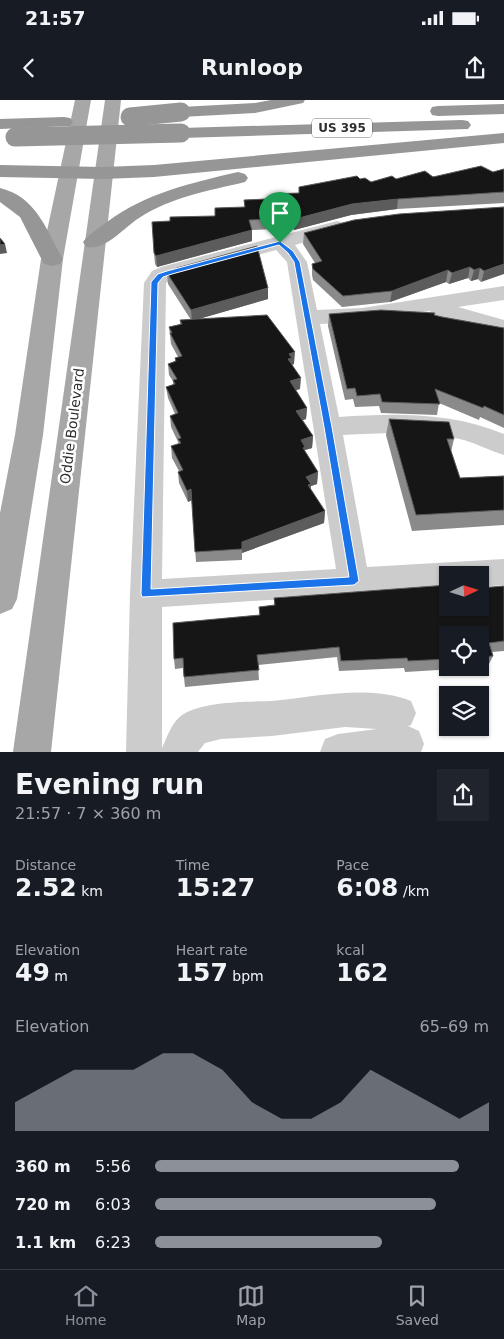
<!DOCTYPE html>
<html lang="en">
<head>
<meta charset="utf-8">
<style>
	:root { --surface:#171b24; --page:#20242c; --text:#f1f3f6; --muted:#9ea1a6; --line:#363941; --accent:#8c9099 }
	body { margin:0; font-family:"DejaVu Sans",sans-serif; background:var(--page); color:var(--text); height:100vh; display:flex; flex-direction:column; font-size:19px; white-space:nowrap }
	* { box-sizing:border-box; margin:0 }
	p { font-size:16px; color:var(--muted) }
	.icon { flex:none; width:28px; height:28px; fill:none; stroke:currentColor; stroke-width:2; stroke-linecap:round; stroke-linejoin:round }
	.map { position:relative; height:652px; overflow:hidden }
	.sheet { display:flex; flex-direction:column; background:var(--surface); flex:1 }
	.sheet>* { flex:none }
	.needle { width:32px; rotate:86deg }
	.controls { position:absolute; left:439px; top:466px; display:grid; gap:10px }
	.controls a { display:grid; place-items:center; width:50px; height:50px; border-radius:0px; background:var(--surface); box-shadow:0 1px 4px #0004; font-size:25px }
	.pin { position:absolute; display:grid; place-items:center; width:42px; height:42px; color:#fff; margin:-51px -21px; border-radius:50% 50% 50% 0; rotate:-45deg; box-shadow:0 0 5px #0007 }
	.pin .icon { rotate:45deg }
	.round { display:grid; place-items:center; flex:none; width:52px; height:52px; border-radius:0px; background:var(--page) }
	.headline { display:flex; align-items:center; justify-content:space-between; height:85px; padding:0 15px }
	h1 { font-size:28px; font-weight:800; line-height:38px }
	.metrics { display:grid; grid-template-columns:repeat(3,1fr); gap:8px; height:85px; padding:5px 15px }
	.metrics div { display:grid; align-content:center }
	.metrics b { font-size:25px; font-weight:800 }
	.metrics small { font-size:14px; font-weight:400 }
	.metrics p { font-size:14px }
	.chart { height:140px; padding:10px 15px }
	.chart p { display:flex; justify-content:space-between }
	.chart svg { width:100%; height:90px; margin-top:5px; fill:var(--accent); opacity:.7 }
	ul { padding:0 15px; list-style:none; font-size:16px }
	li { display:grid; grid-template-columns:80px 60px 1fr; align-items:center; height:38px }
	li i { height:12px; border-radius:6px; background:var(--accent) }
	.status { display:flex; justify-content:space-between; align-items:center; height:35px; padding:0 25px; background:var(--surface); direction:ltr }
	.status svg { height:14px; fill:currentColor }
	header { display:flex; justify-content:space-between; align-items:center; height:65px; padding:0 15px; background:var(--surface); font-size:22px; font-weight:800 }
	.menu { display:flex; justify-content:space-around; align-items:center; height:70px; border-top:1px solid var(--line); background:var(--surface); font-size:14px; color:var(--muted) }
	.menu a { display:grid; justify-items:center; gap:2px }
	.menu .active { color:var(--accent) }
	.map>svg:first-child { display:block }
	.lines { fill:none; stroke-linecap:round; stroke-linejoin:round }
	.minor { fill:#ccc; fill-rule:evenodd }
	.major { fill:#a7a7a7; fill-rule:evenodd }
	.highway { fill:#969696; fill-rule:evenodd }
	.highway-bridge { stroke:#969696; stroke-width:19 }
	.wall { fill:#8a8a8a }
	.shaded-wall { fill:#5c5c5c }
	.building { fill:#161616; stroke:#5c5c5c }
	.route { fill:#1a73e8; stroke:#fff; fill-rule:evenodd }
	.labels { text-anchor:middle; stroke-width:5; stroke-linejoin:round; paint-order:stroke }
	.shield { fill:#fff; stroke:#6d6d6d; stroke-width:1 }
	.shield-label { font-size:12px; font-weight:bold; fill:#2f2f2f }
	.street-label { font-size:14px; fill:#2f2f2f; stroke:#fff }
</style>
</head>
<body>
<div class="status"><b>21:57</b><svg viewBox="0 0 49 12"><path d="M0 12V9h3v3zM5 12V6h3v6zM10 12V3h3v9zM15 12V0h3v12zM26 1h20v11H26zM47 4h2v5h-2z"/></svg></div>
<header><svg class="icon" aria-label="back" viewBox="0 0 24 24"><path d="M15 5l-7 7 7 7"/></svg>Runloop<svg class="icon" aria-label="share" viewBox="0 0 24 24"><path d="M12 15V3M7 8l5-5 5 5M5 13v7h14v-7"/></svg></header>
<div class="map">
<svg width="504" height="652" viewBox="0 0 504 652">
	<rect width="100%" height="100%" fill="#fff"/>
	<g class="lines">
		<path class="minor" d="M337,121L344,123L347,127L344,131L295,145L307,162L317,210L362,208L504,186V200L458,207L504,220V234L432,214L430,211L362,222L320,224L339,317C395,313 451,312 504,334V355C490,351 478,344 464,340C425,330 382,333 343,335L367,467L504,459V485L480,487V475H448V488L162,507V648C167,637 172,622 182,615C203,601 246,602 271,601C315,597 369,584 411,601L416,613L411,625L408,626L419,631L424,644L421,652H320L325,639L338,634L377,629L345,627L272,636L221,639L205,643L198,652H126L130,494L144,183L152,171L161,167ZM276,150L287,162L336,469L162,479L166,183L177,177Z"/>
		<g class="major">
			<polygon points="75,0 91,0 63,159 43,335 17,499 12,509 0,514 0,413 15,335 41,159"/>
			<polygon points="105,0 121,0 51,652 13,652"/>
		</g>
		<g class="highway">
			<polygon points="271,0 305,0 303,3 255,13 181,17 175,16 173,12 175,8 181,7 255,3"/>
			<polygon points="504,4 504,14 438,16 432,15 430,11 432,7 438,6"/>
			<polygon points="64,17 70,18 73,22 70,26 0,29 0,19"/>
			<polygon points="462,20 468,21 471,25 468,29 181,38 175,37 172,33 175,29 181,28"/>
			<polygon points="504,33 504,43 154,77 103,79 0,77 0,65 103,67 154,65"/>
			<path d="M238,72L245,74L248,78L245,82C208,91 171,97 139,118C123,128 106,151 86,147L83,142C89,134 99,128 107,122C146,93 191,83 238,72Z"/>
			<path d="M0,88C37,97 46,130 63,159L60,164L52,166L44,164L20,117L0,102Z"/>
		</g>
		<g class="highway-bridge">
			<polyline points="130,17 181,12"/>
			<polyline points="15,37 181,33"/>
		</g>
	</g>
	<g class="wall">
		<polygon points="504,69 504,103 397,109 351,115 294,130 293,128 252,130 252,141 157,167 155,164 154,153 170,121 215,116 244,107 244,100 267,99 274,98 274,94 299,93 299,87 360,79 371,82 396,79 493,72"/>
		<polygon points="504,107 481,182 478,179 471,181 468,178 449,184 446,182 390,202 342,207 313,180 312,175 312,164 315,163 303,144 304,133"/>
		<polygon points="167,173 268,199 198,219 294,264 292,265 300,289 296,290 307,308 306,319 303,320 313,336 312,348 305,350 305,351 318,372 317,384 311,386 310,388 325,411 324,423 242,453 242,460 196,462 192,400 188,402 179,383 178,372 179,371 172,358 171,346 179,344 171,327 170,316 175,314 168,298 166,287 173,285 173,281 169,275 168,264 175,262 175,258 178,257 171,244 169,227 180,225 180,220 191,220 168,184"/>
		<polygon points="329,214 434,215 504,228 504,328 480,317 479,320 439,303 437,315 381,313 379,306 355,307 353,299 345,300 328,226"/>
		<polygon points="389,319 454,339 451,352 460,378 504,376 504,425 412,431 386,335"/>
		<polygon points="504,486 504,551 492,552 493,556 488,566 480,567 480,535 448,535 448,568 471,568 405,572 404,568 339,571 337,557 258,565 259,580 185,587 183,568 175,569 174,559 259,515 259,507 274,505 274,498 448,508"/>
	</g>
	<g class="shaded-wall">
		<polygon points="398,99 397,109 351,115 294,130 295,119 352,104"/>
		<polygon points="252,130 252,141 157,167 156,156"/>
		<polygon points="5,144 7,153 0,154 0,145"/>
		<polygon points="504,164 504,174 481,182 484,171"/>
		<polygon points="470,167 468,178 449,184 452,173"/>
		<polygon points="480,168 478,179 471,181 474,170"/>
		<polygon points="448,170 446,182 390,202 392,191"/>
		<polygon points="268,188 268,199 192,221 191,210"/>
		<polygon points="295,252 294,264 291,265 288,259 289,254"/>
		<polygon points="301,278 300,289 289,292 290,281"/>
		<polygon points="307,308 306,319 296,322 296,311"/>
		<polygon points="313,336 312,348 305,350 305,358 301,340"/>
		<polygon points="318,372 317,384 311,386 310,395 306,377"/>
		<polygon points="191,389 192,400 188,402 187,391"/>
		<polygon points="325,411 324,423 242,453 242,442"/>
	</g>
	<g class="building">
		<polygon points="481,66 493,72 504,69 504,92 398,99 352,104 295,119 293,118 249,120 252,130 156,156 154,153 152,122 170,121 170,117 215,116 215,108 245,107 244,100 267,99 274,98 274,94 299,93 299,87 357,76 360,79 365,78 371,82 392,76 396,79 425,71 433,77"/>
		<polygon points="504,107 504,164 484,171 480,168 474,170 470,167 452,173 448,170 392,191 343,196 313,169 312,164 322,161 304,133 354,120 399,114"/>
		<polygon points="0,138 5,144 0,145"/>
		<polygon points="257,146 268,188 191,210 167,173 177,168"/>
		<polygon points="381,210 435,213 434,215 442,217 504,228 504,315 484,306 483,308 435,289 440,304 382,302 380,294 357,296 355,288 347,289 329,214"/>
		<polygon points="267,215 295,252 289,254 292,258 288,259 301,278 290,281 307,308 296,311 313,336 301,340 305,347 303,348 318,372 306,377 311,384 308,385 325,411 242,442 242,449 195,452 191,389 187,391 178,372 183,370 171,346 181,343 178,339 181,338 170,316 178,313 166,287 175,284 173,280 177,279 168,264 176,261 175,258 182,256 170,233 172,233 169,227 182,224 180,220"/>
		<polygon points="389,319 449,322 454,339 447,339 460,378 504,376 504,410 416,415"/>
		<polygon points="448,485 448,508 480,508 480,488 504,486 504,541 489,543 493,556 480,557 480,535 448,535 448,559 408,561 407,558 341,561 339,547 257,555 259,570 184,577 183,558 174,559 173,523 260,515 259,507 275,505 274,498"/>
	</g>
	<path class="route" d="M280,141L293,151L300,162L332,327L359,481L354,485L142,497L141,494L151,182L158,174L167,171ZM279,145L288,153L294,162L324,327L349,477L151,489L158,183L163,177L172,174Z"/>
	<g class="labels">
		<rect class="shield" x="312" y="18.5" width="60" height="19" rx="4"/>
		<g class="shield-label">
			<text x="342" y="32">US 395</text>
		</g>
		<g class="street-label">
			<text transform="translate(72 326) rotate(-83)" y="5">Oddie Boulevard</text>
		</g>
	</g>
</svg>
<div class="controls">
<a><svg class="needle" viewBox="-14 -14 28 28"><path d="M0-13l5 13h-10z" fill="#e53935"/><path d="M0 13l5-13h-10z" fill="#9ea1a6"/></svg></a>
<a><svg class="icon" aria-label="locate" viewBox="0 0 24 24"><circle cx="12" cy="12" r="6"/><path d="M12 2v4M12 18v4M2 12h4M18 12h4"/></svg></a>
<a><svg class="icon" aria-label="layers" viewBox="0 0 24 24"><path d="M12 4l9 5-9 5-9-5zM3 14l9 5 9-5"/></svg></a>
</div>
<div class="pin" style="left:280px;top:143px;background:#1e9e55"><svg class="icon" aria-label="arrive" viewBox="0 0 24 24"><path d="M6 21V4h12l-3 4 3 4H6"/></svg></div>
</div>
<section class="sheet">
<div class="headline"><div><h1>Evening run</h1><p>21:57 · 7 × 360 m</p></div><a class="round"><svg class="icon" aria-label="share" viewBox="0 0 24 24"><path d="M12 15V3M7 8l5-5 5 5M5 13v7h14v-7"/></svg></a></div>
<div class="metrics">
<div><p>Distance</p><b>2.52<small> km</small></b></div>
<div><p>Time</p><b>15:27</b></div>
<div><p>Pace</p><b>6:08<small> /km</small></b></div>
</div>
<div class="metrics">
<div><p>Elevation</p><b>49<small> m</small></b></div>
<div><p>Heart rate</p><b>157<small> bpm</small></b></div>
<div><p>kcal</p><b>162</b></div>
</div>
<div class="chart"><p><span>Elevation</span>65–69 m</p>
<svg viewBox="0 0 160 44" preserveAspectRatio="none"><path d="M0 44V30L10 22L20 14L30 14L40 14L50 6L60 6L70 14L80 30L90 38L100 38L110 30L120 14L130 22L140 30L150 38L160 30V44z"/></svg>
</div>
<ul>
<li><b>360 m</b>5:56<i style="width:91%"></i></li>
<li><b>720 m</b>6:03<i style="width:84%"></i></li>
<li><b>1.1 km</b>6:23<i style="width:68%"></i></li>
</ul>
</section>
<nav class="menu">
<a class="active"><svg class="icon" aria-label="home" viewBox="0 0 24 24"><path d="M3 11l9-7 9 7M6 9v11h12V9"/></svg>Home</a>
<a><svg class="icon" aria-label="map" viewBox="0 0 24 24"><path d="M3 6l6-2 6 2 6-2v14l-6 2-6-2-6 2zM9 4v14M15 6v14"/></svg>Map</a>
<a><svg class="icon" aria-label="saved" viewBox="0 0 24 24"><path d="M7 4h10v16l-5-4-5 4z"/></svg>Saved</a>
</nav>
</body>
</html>
